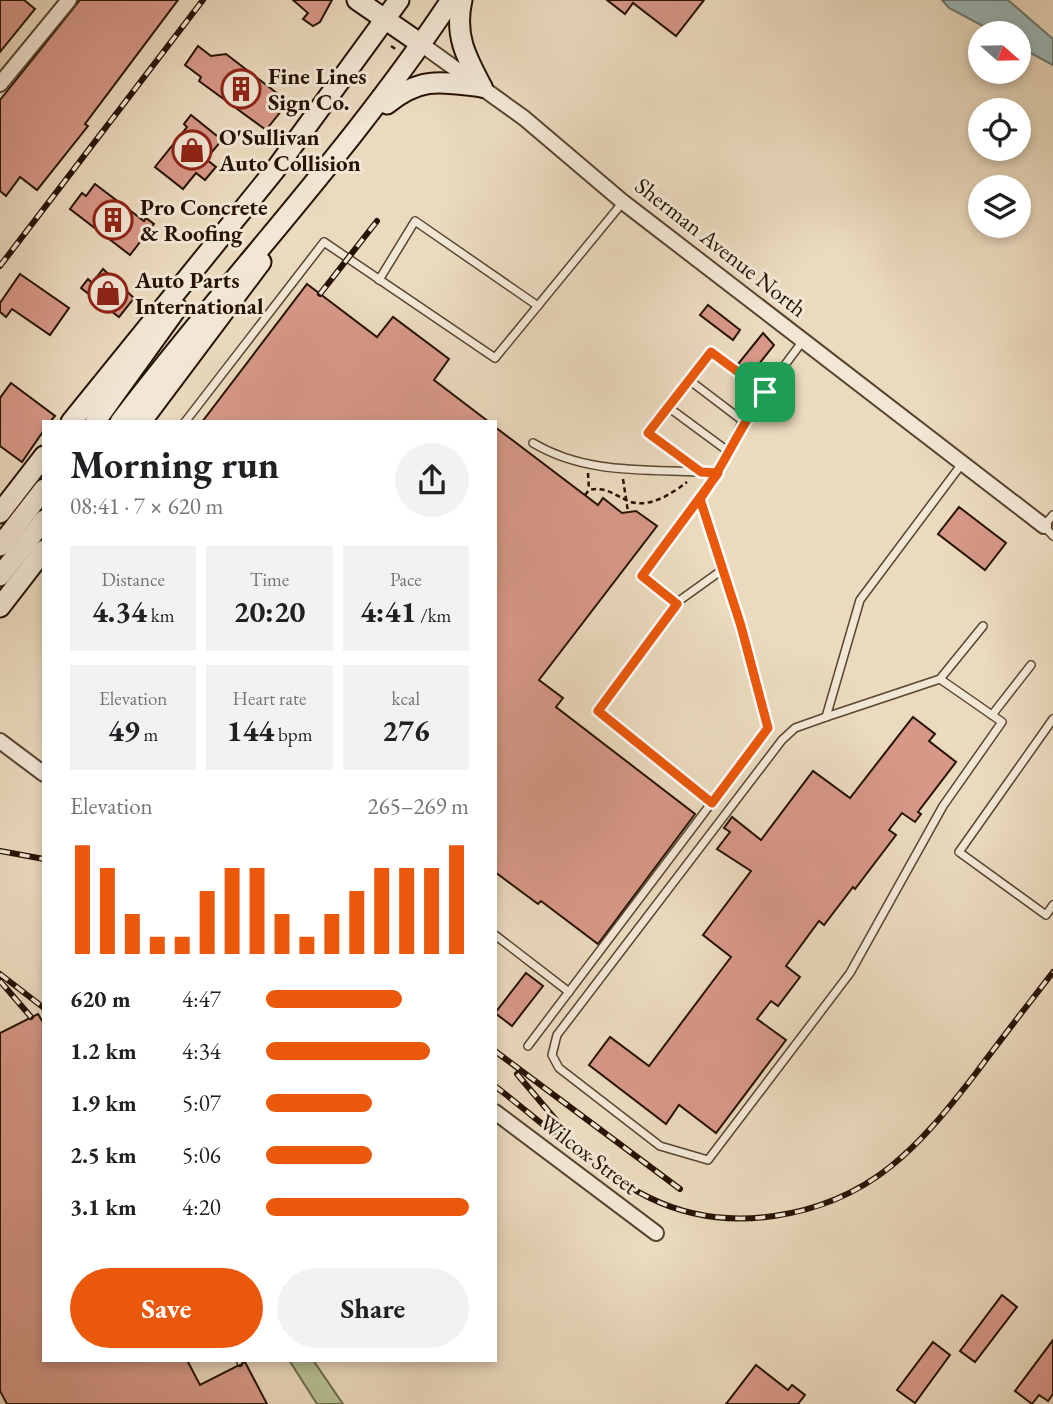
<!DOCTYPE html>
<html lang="en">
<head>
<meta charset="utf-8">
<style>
	:root { --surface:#fff; --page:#f2f2f2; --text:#202124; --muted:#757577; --accent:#ea580c }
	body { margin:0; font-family:"EB Garamond",serif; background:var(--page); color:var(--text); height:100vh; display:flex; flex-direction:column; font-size:26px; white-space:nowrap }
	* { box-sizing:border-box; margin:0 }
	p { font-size:23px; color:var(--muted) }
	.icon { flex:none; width:38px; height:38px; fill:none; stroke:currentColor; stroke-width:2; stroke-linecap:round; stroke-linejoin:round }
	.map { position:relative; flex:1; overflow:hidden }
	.side { position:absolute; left:42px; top:420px; width:455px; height:942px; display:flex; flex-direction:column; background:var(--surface); border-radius:0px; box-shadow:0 4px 10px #0003 }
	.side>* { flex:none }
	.needle { width:46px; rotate:110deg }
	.buttons { position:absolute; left:968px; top:21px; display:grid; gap:14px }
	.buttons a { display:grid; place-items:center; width:63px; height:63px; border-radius:50%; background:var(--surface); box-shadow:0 4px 10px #0003; font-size:35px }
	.pin { position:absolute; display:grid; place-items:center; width:60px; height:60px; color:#fff; margin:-30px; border-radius:14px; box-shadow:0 4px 10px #0006 }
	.round { display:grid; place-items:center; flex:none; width:74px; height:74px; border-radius:37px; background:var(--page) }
	.overview { display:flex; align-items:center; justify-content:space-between; height:119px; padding:0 28px }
	h1 { font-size:38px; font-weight:700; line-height:52px }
	.figures { display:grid; grid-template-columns:repeat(3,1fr); gap:10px; height:119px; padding:7px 28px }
	.figures div { display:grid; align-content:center; border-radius:0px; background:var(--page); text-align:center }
	.figures b { font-size:30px; font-weight:700 }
	.figures small { font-size:19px; font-weight:400 }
	.figures p { font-size:19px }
	.chart { height:196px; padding:14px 28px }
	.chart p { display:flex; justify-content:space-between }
	.chart svg { width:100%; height:126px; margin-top:7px; stroke:var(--accent); stroke-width:6 }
	.button { display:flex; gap:14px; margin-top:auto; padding:14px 28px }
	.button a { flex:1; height:80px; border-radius:42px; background:var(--accent); color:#fff; font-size:28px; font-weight:700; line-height:80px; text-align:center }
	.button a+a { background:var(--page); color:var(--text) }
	ul { padding:0 28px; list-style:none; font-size:23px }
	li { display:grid; grid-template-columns:112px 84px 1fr; align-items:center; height:52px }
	li i { height:18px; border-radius:9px; background:var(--accent) }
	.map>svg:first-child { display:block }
	.green { fill:#b6c093; stroke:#6e6a4a; stroke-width:2 }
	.water { fill:#9ab9b9; stroke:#6c776f; stroke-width:2 }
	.building { fill:#d79887; stroke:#271301; stroke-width:2 }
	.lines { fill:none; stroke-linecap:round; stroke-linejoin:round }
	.lane-casing { stroke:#584530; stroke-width:10 }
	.street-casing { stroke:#584530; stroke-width:18 }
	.secondary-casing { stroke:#271301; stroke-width:23 }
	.path { stroke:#271301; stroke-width:2.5; stroke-dasharray:5 3.5; stroke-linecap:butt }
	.lane { stroke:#f2e7d5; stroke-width:7 }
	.street { stroke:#f2e7d5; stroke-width:14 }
	.secondary { stroke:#f2e7d5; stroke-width:19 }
	.rail-casing { stroke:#271301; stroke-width:6 }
	.rail { stroke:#f2e7d5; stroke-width:3.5; stroke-dasharray:10; stroke-linecap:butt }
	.route-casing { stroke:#fff; stroke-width:14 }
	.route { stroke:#ea580c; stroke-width:9 }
	.labels { text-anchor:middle; stroke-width:6; stroke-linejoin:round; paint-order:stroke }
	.poi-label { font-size:23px; font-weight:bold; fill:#271301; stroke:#f2e7d5; text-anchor:start }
	.street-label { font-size:23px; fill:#271301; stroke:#f2e7d5 }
</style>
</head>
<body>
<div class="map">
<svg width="1053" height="1404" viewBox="0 0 1053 1404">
	<rect width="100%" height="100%" fill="#ebdabe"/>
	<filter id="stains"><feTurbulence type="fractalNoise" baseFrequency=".00286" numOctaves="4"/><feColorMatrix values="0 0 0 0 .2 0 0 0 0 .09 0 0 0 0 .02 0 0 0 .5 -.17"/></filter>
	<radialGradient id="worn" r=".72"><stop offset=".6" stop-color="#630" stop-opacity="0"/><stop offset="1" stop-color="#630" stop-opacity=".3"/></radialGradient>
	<polygon class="green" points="289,1360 313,1360 343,1404 317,1404"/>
	<polygon class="water" points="942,0 1008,0 1053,39 1053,65 1019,47 1018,33 996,33 949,8"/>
	<g class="building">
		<polygon points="0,0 24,0 35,9 0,52"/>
		<polygon points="80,0 178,0 85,124 88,126 37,190 20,177 6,196 0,191 0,100"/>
		<polygon points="293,0 332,0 320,22 313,26 303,19 308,13"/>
		<polygon points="607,0 704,0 676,36 633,3 625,14"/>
		<polygon points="198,46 211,56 226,54 282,97 279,100 286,105 266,130 199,81 201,77 185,65"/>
		<polygon points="191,115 222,140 206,159 216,167 205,180 196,173 183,189 155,167 187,127 184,124"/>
		<polygon points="95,184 144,221 146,218 154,224 130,255 70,209 82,193 86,196"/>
		<polygon points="103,269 134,298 119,317 81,288 88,279 92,283"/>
		<polygon points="20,274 69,308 50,335 12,309 6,317 0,312 0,303"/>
		<polygon points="307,284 377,337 393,317 449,359 434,380 489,422 202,422"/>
		<polygon points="708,305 740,330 733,340 700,315"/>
		<polygon points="763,333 774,345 751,374 738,364"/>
		<polygon points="11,383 55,416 50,422 44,422 44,430 22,462 0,446 0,398"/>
		<polygon points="495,427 598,505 603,498 622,513 636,511 657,526 539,680 563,698 556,707 695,814 598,944 541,901 538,904 495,872"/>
		<polygon points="959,507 1006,543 985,570 938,534"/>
		<polygon points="913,717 935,734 929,741 956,762 918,812 921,814 915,822 902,813 889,830 896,835 855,889 853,887 824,925 819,921 786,966 800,977 778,1006 771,1001 757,1019 786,1040 716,1133 679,1105 666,1124 589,1065 610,1037 649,1066 731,957 703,935 751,871 717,849 730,832 724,828 732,817 761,840 813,771 850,798"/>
		<polygon points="526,973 543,986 512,1026 495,1013"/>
		<polygon points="38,1014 44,1024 44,1360 187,1360 200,1385 245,1362 267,1404 7,1404 0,1391 0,1033"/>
		<polygon points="1002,1295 1017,1307 975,1362 960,1351"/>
		<polygon points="1053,1340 1053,1394 1048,1401 1039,1395 1032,1404 1015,1391"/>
		<polygon points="933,1342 950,1355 915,1403 897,1390"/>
		<polygon points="756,1365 788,1390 792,1385 805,1395 798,1404 726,1404"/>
	</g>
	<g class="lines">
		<g class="lane-casing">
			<g id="lane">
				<polyline points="379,280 415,221 538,306"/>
				<polyline points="689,380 743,421"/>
				<polyline points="668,407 729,452"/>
				<polyline points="185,422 324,242 495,358 623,202"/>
				<path d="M533,443C590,477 655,468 718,473"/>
				<polyline points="701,472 648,433 711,352 765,392"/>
				<polyline points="1053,515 1044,526 1053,536"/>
				<polyline points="676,603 722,570"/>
				<polyline points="940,679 1002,722 943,806 850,973 708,1160 660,1146 559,1068 552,1055 557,1035 782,740 795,728 826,717 940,679 983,626"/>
				<polyline points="992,715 1031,665"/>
				<polyline points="826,717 860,600 961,465"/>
				<polyline points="1053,719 959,852 1046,915 1053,905"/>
				<polyline points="712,803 598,711 676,603 642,576 718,473 743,421 802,342"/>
				<polyline points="495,935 569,992"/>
				<polyline points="528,1046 768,728 741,626 700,499"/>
			</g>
		</g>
		<g class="street-casing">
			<g id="street">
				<polyline points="421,44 524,118 623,202 1044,526"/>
				<polyline points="0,84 69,0"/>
				<polyline points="0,741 44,774"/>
				<polyline points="495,1112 656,1233"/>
			</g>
		</g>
		<g class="secondary-casing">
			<g id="secondary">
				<polyline points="357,0 421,44"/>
				<path d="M462,0C454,35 466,57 482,87"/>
				<path d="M387,104C421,76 442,82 482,87"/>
				<polyline points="71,422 275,170 399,0"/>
				<polyline points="95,422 177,308"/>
				<path d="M120,422C229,278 351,151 451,0"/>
				<polyline points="141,422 261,262"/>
				<polyline points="0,513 44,456"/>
				<polyline points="0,546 44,489"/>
				<polyline points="0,576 44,520"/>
				<polyline points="0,607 44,550"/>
			</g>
		</g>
		<g class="path">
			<polyline points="391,46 397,50"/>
			<polyline points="588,473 589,490"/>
			<polyline points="623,479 628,512"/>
			<path d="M585,495L589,490C607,486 615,496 631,502C650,508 673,493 687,482"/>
		</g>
		<use href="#lane" class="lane"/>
		<use href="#street" class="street"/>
		<use href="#secondary" class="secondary"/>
		<g class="rail-casing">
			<g id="rail">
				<polyline points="0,266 203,0"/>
				<polyline points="320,294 377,221"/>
				<polyline points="0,851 44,859"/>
				<polyline points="0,974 44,1008"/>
				<polyline points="0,981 31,1017"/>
				<polyline points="495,1051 680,1189"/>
				<polyline points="517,1074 567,1133"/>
				<path d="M495,1086C544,1124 594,1171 650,1198C689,1217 732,1222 774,1216C871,1202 919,1147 976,1073C1001,1039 1027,1006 1053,972"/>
				<polyline points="238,1360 240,1364"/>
			</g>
		</g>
		<use href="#rail" class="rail"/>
	</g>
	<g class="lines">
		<g class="route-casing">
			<path id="route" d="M765,392C740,426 725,464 700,499L741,626L768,728L712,803L598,711L677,604L642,576L718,473L701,472L648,433L711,352L765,392"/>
		</g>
		<use href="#route" class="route"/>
	</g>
	<defs>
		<g id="building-ring" transform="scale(2.0125)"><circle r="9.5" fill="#f2e7d5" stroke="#8f2418" stroke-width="1.5"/><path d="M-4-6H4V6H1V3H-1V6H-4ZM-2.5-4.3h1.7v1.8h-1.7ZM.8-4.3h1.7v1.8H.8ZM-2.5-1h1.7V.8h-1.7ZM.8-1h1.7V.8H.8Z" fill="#8f2418"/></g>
		<g id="shop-ring" transform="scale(2.0125)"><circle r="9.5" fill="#f2e7d5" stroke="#8f2418" stroke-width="1.5"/><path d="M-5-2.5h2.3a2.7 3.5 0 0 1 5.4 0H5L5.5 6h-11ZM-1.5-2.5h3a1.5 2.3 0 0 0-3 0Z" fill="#8f2418"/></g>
	</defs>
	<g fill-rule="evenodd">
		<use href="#building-ring" x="241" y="89"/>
		<use href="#shop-ring" x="192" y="150"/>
		<use href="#building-ring" x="113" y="220"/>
		<use href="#shop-ring" x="108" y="293"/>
	</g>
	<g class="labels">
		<g class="poi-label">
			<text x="268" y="84">Fine Lines<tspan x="268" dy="26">Sign Co.</tspan></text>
			<text x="219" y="145">O'Sullivan<tspan x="219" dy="26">Auto Collision</tspan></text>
			<text x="140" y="215">Pro Concrete<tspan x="140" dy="26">&amp; Roofing</tspan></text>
			<text x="135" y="288">Auto Parts<tspan x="135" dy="26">International</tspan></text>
		</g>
		<g class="street-label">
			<text transform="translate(721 247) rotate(38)" y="8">Sherman Avenue North</text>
			<text transform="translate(589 1154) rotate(37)" y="8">Wilcox Street</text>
		</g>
	</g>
	<rect width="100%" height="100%" filter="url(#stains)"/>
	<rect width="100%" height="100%" fill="url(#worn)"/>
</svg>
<div class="buttons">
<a><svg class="needle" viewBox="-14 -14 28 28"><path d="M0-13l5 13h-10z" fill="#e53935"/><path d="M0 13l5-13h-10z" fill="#757577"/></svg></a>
<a><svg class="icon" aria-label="locate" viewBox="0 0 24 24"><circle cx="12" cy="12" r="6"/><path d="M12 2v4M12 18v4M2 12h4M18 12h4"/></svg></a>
<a><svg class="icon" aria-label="layers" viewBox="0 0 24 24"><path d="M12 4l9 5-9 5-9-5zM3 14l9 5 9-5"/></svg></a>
</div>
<div class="pin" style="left:765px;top:392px;background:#1e9e55"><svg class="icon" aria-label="arrive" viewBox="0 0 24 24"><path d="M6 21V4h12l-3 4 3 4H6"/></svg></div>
<section class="side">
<div class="overview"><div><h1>Morning run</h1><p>08:41 · 7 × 620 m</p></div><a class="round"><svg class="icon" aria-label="share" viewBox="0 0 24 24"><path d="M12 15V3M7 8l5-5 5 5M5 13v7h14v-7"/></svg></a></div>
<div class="figures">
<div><p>Distance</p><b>4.34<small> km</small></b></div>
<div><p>Time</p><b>20:20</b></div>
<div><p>Pace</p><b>4:41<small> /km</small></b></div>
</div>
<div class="figures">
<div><p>Elevation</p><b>49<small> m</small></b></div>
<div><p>Heart rate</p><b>144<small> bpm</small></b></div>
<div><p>kcal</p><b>276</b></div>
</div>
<div class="chart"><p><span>Elevation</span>265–269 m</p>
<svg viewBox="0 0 160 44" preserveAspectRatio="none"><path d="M5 44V6M15 44V14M25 44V30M35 44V38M45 44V38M55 44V22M65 44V14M75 44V14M85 44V30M95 44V38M105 44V30M115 44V22M125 44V14M135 44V14M145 44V14M155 44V6"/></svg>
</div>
<ul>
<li><b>620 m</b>4:47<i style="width:67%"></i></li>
<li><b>1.2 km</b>4:34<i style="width:81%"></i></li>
<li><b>1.9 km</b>5:07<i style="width:52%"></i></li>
<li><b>2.5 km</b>5:06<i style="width:52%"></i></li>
<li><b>3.1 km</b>4:20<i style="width:100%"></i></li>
</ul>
<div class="button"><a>Save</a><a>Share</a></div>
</section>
</div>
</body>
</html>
